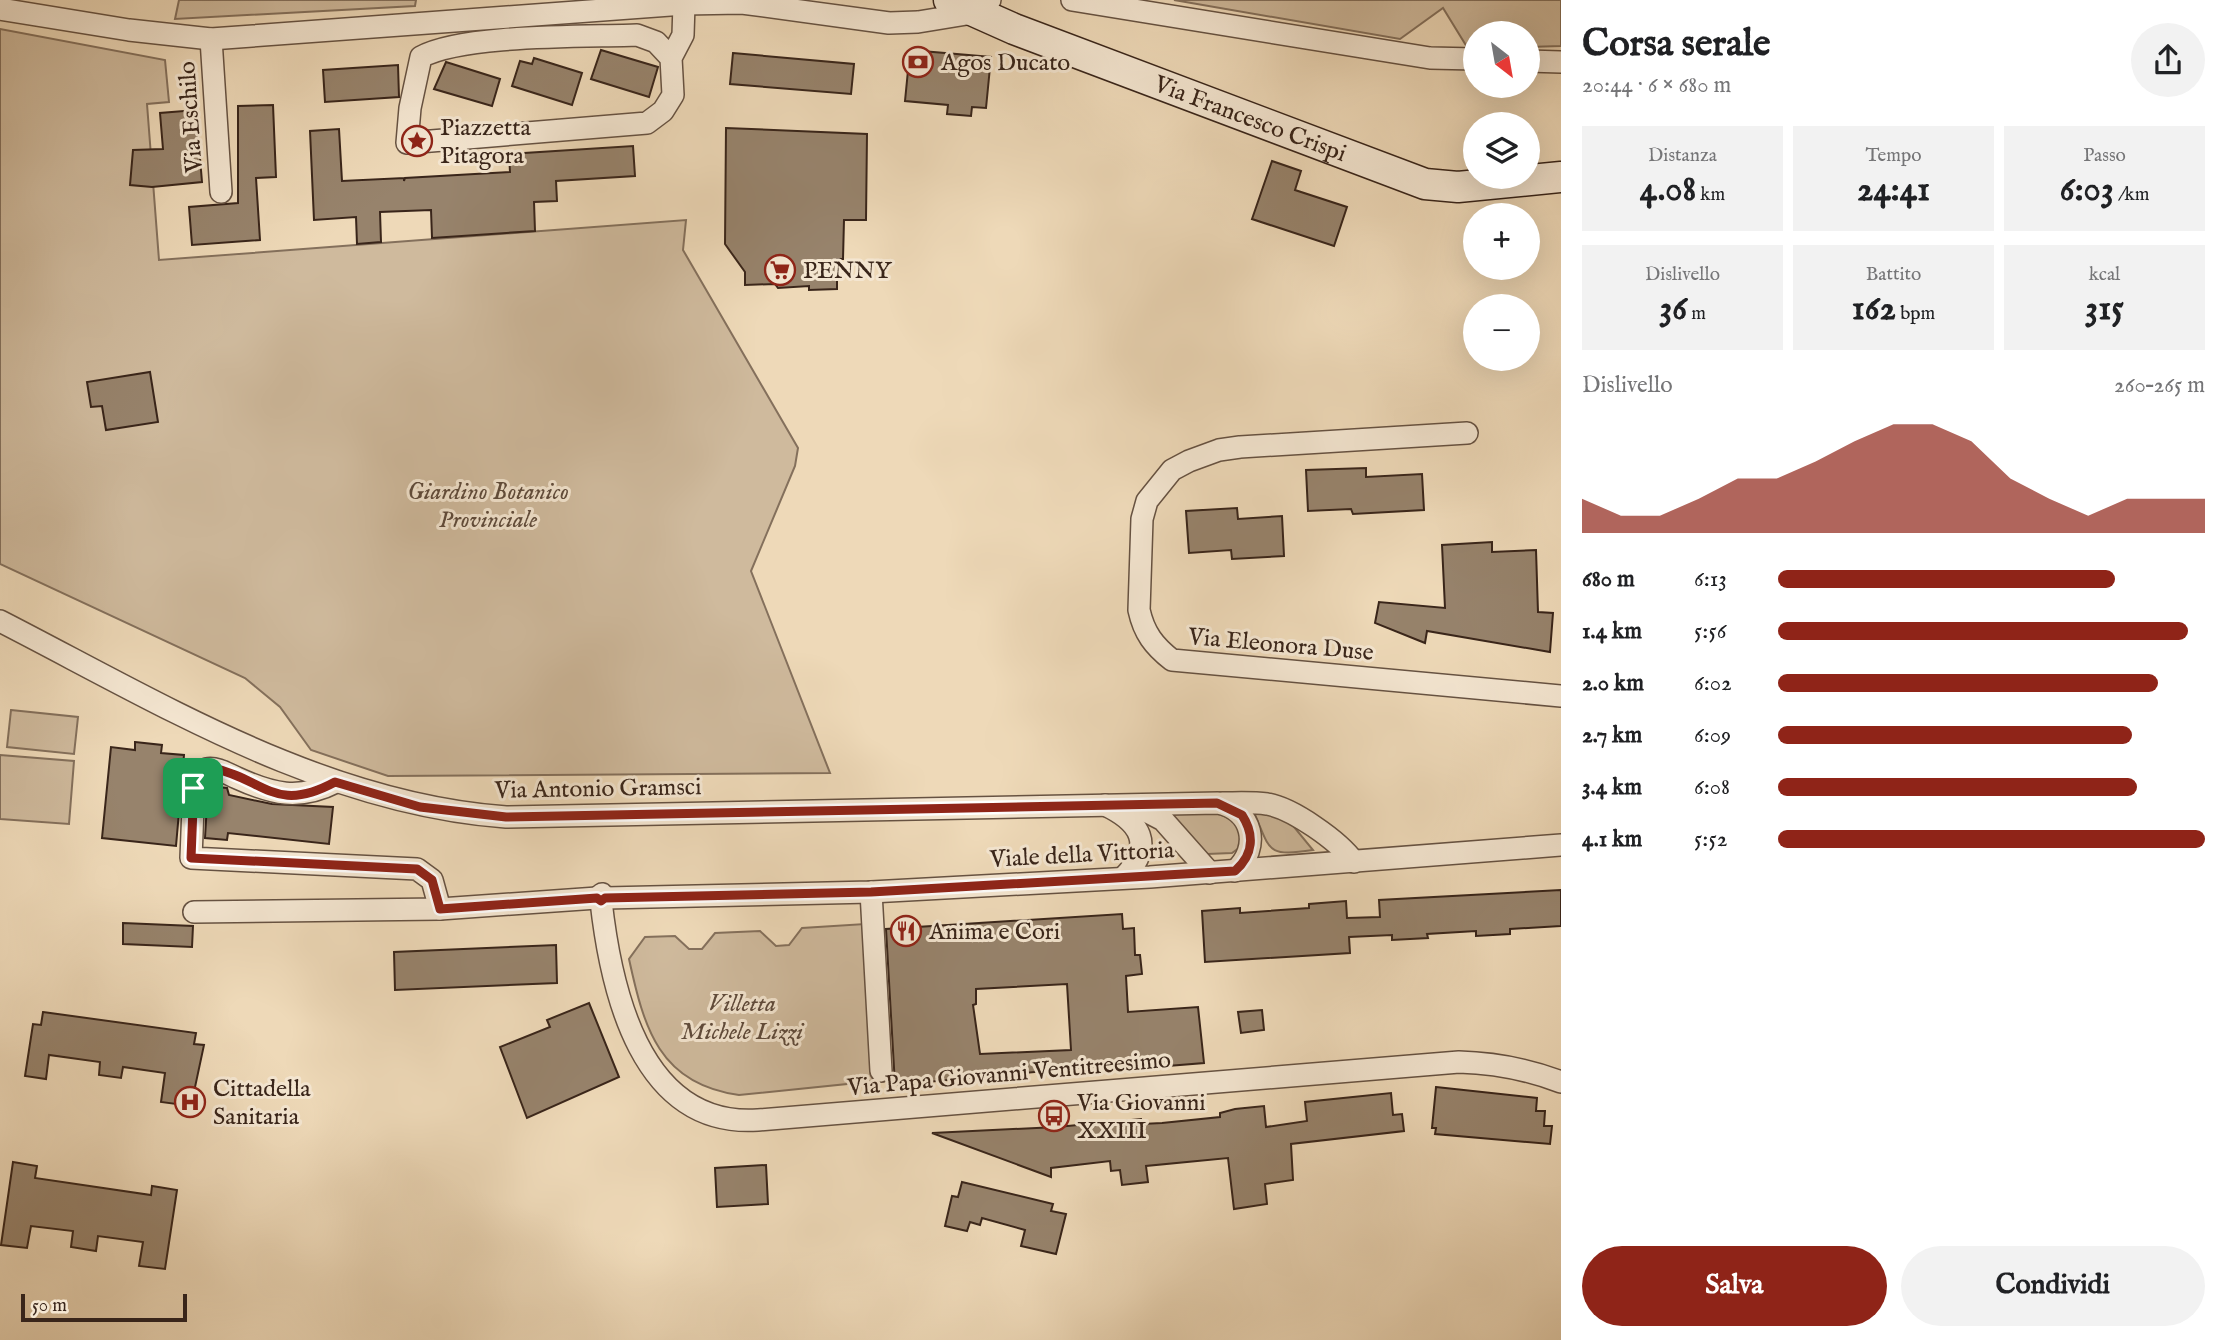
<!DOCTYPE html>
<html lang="it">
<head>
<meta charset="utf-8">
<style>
	:root { --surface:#fff; --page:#f2f2f2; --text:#202124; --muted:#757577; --accent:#8f2418 }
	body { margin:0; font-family:"IM FELL English",serif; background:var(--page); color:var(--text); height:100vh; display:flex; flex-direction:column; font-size:26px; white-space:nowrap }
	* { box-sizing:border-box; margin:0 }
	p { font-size:23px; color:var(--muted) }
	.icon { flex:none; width:38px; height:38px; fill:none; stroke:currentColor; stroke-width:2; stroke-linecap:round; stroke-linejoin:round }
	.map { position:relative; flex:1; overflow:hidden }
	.side { display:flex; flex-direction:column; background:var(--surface); width:665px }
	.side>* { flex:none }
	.needle { width:46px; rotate:149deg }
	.tools { position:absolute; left:1463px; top:21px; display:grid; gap:14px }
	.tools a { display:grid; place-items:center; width:77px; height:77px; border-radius:50%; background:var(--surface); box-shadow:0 7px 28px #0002; font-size:35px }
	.scale { position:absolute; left:21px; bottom:18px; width:166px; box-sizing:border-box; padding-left:7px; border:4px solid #39251a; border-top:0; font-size:19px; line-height:24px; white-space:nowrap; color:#39251a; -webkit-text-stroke:5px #f4e6d1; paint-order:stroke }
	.pin { position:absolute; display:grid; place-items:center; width:60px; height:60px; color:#fff; margin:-30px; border-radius:14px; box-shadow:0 4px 10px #0006 }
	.round { display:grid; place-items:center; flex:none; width:74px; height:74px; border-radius:37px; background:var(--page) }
	.summary { display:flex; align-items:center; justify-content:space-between; height:119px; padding:0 21px }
	h1 { font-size:38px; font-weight:700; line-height:52px }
	.figures { display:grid; grid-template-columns:repeat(3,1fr); gap:10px; height:119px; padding:7px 21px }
	.figures div { display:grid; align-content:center; border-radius:0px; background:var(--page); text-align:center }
	.figures b { font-size:35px; font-weight:700 }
	.figures small { font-size:19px; font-weight:400 }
	.figures p { font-size:19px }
	.chart { height:196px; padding:14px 21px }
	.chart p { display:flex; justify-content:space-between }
	.chart svg { width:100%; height:126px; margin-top:7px; fill:var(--accent); opacity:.7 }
	.primary-button { display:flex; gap:14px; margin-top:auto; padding:14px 21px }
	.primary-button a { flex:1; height:80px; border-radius:42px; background:var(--accent); color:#fff; font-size:28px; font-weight:700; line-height:80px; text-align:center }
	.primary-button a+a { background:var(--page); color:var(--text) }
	ul { padding:0 21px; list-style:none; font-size:23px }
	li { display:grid; grid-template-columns:112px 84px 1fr; align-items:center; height:52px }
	li i { height:18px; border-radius:9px; background:var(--accent) }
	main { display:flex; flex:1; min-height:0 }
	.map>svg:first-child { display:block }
	.green { fill:#cfba9d; stroke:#84705c; stroke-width:2 }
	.building { fill:#97836c; stroke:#39251a; stroke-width:2; fill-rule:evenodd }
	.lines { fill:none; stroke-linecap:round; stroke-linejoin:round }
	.minor-casing { stroke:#665242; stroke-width:24 }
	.secondary-casing { stroke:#39251a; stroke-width:33 }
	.minor { stroke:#f4e6d1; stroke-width:21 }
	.secondary { stroke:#f4e6d1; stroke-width:30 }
	.route-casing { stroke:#fff; stroke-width:14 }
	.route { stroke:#8f2418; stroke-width:9 }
	.labels { text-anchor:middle; stroke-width:6; stroke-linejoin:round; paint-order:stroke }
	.poi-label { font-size:24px; fill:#39251a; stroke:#f4e6d1; text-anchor:start }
	.street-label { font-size:24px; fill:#39251a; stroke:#f4e6d1 }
	.park-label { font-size:24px; font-style:italic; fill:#5e4a3b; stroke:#f4e6d1 }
</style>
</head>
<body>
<main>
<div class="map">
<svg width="1561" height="1340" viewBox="0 0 1561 1340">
	<rect width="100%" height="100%" fill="#eed9b8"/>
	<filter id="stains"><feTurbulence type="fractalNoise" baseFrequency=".00286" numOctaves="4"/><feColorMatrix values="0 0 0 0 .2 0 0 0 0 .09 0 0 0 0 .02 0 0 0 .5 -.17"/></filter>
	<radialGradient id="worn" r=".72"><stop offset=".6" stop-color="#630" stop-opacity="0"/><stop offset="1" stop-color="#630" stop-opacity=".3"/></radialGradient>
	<g class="green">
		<polygon points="179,0 416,0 415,6 175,19"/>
		<polygon points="1174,0 1561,0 1561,46 1528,47 1528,33 1475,33 1475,47 1467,47 1443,8 1400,39"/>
		<polygon points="0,29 165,60 169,102 147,104 159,260 686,220 683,250 798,448 795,466 751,571 830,773 388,776 311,750 280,707 245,678 0,564"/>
		<polygon points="11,710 78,717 74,754 7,747"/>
		<polygon points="0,755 74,761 69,824 0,819"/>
		<path d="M1258,808L1290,822L1313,850C1265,857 1271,851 1253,810Z"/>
		<path d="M1167,811C1192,811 1249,805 1239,848L1232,853L1207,854Z"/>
		<path d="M865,924L876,1081L739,1095C659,1084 644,1028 629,959L645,937L675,936L689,949H702L715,933L760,931L776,946L789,945L802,928Z"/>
	</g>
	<g class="building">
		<polygon points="601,50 658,67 649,97 591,79"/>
		<polygon points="910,50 991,57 986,108 972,107 971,116 947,114 948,105 905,101"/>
		<polygon points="733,53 854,64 851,94 730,84"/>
		<polygon points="534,58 582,73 572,105 512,86 520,61 532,64"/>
		<polygon points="446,62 500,79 492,106 434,89"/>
		<polygon points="398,65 399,97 325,102 323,70"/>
		<polygon points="273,105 276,177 256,178 260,240 192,245 189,207 238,203 238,106"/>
		<polygon points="196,110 202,182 152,187 130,185 133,150 163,149 160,113"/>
		<polygon points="726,128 867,134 866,220 844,220 843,259 837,259 837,289 809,290 809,286 778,288 775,284 745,285 745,272 725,244"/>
		<polygon points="339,129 342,181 404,178 404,181 405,178 510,172 509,154 633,146 635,176 556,181 557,201 534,202 535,231 432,238 431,210 380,212 381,242 357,244 356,217 314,220 310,131"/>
		<polygon points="1272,161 1301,171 1295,190 1347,207 1334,246 1252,219"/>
		<polygon points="150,372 158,422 106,430 102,406 91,407 87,382"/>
		<polygon points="1366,468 1366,477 1422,474 1424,510 1353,514 1351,509 1308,511 1306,470"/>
		<polygon points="1237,508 1238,519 1282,516 1284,556 1232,559 1231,550 1189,553 1186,511"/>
		<polygon points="1492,542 1492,552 1536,550 1538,612 1553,613 1550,652 1427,631 1425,643 1375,623 1379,602 1445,608 1442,545"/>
		<polygon points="135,742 162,745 161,753 184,755 176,846 102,838 111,747 135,750"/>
		<polygon points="208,786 227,788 229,795 272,804 333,807 329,844 228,833 227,840 205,838"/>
		<polygon points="1561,890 1561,926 1510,929 1510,934 1476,936 1476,931 1427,934 1428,938 1392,940 1392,935 1349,937 1350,953 1205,962 1202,911 1240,908 1240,913 1309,908 1309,904 1346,901 1347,918 1380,917 1379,900"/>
		<path d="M1122,914L1123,929L1134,928L1135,955H1140L1142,974L1126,976L1128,1012L1198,1007L1204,1063L1131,1069V1063L895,1085L886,929ZM1067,984L1071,1050L980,1054L973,1005L976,1004V989Z"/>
		<polygon points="123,923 193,926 192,947 123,944"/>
		<polygon points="556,945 557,983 395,990 394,952"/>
		<polygon points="589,1003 619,1077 527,1118 500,1047 550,1027 547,1020"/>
		<polygon points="1262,1010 1264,1030 1241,1033 1238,1012"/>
		<polygon points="43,1012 196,1033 194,1044 204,1045 191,1106 161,1102 165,1073 123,1067 121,1078 99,1075 100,1062 49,1055 46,1079 25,1076 33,1024 41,1025"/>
		<polygon points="1436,1087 1537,1098 1536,1111 1545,1111 1544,1126 1552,1126 1550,1144 1435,1134 1436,1128 1432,1128"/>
		<polygon points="1391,1093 1393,1115 1402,1114 1404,1131 1291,1144 1293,1180 1265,1184 1267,1204 1234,1209 1228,1158 1146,1166 1148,1182 1122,1185 1120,1170 1111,1171 1110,1161 1051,1168 1051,1177 932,1133 1057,1127 1141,1119 1142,1124 1162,1123 1220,1117 1220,1113 1235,1109 1264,1106 1266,1127 1307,1121 1305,1102"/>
		<polygon points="13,1162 37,1166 35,1178 151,1195 152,1186 177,1190 165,1269 139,1266 143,1242 98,1236 96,1251 71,1247 73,1231 31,1226 27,1248 1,1245"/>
		<polygon points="766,1165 768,1204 717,1207 715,1168"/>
		<polygon points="962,1182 1053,1204 1051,1211 1066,1214 1056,1254 1021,1246 1025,1230 982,1218 980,1225 970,1222 967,1231 945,1226 952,1196 958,1197"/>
	</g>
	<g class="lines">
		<g class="minor-casing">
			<g id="minor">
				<polyline points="1072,0 1430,58 1475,59"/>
				<polyline points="0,9 129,30 211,39 684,4 742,3 889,23 918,22 979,12 990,0"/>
				<polyline points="211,39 221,192"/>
				<path d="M671,58L656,42L637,35C585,37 463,34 421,57L410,108L407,143L647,123L663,111L673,95L671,58L683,35L684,4"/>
				<polyline points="1528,61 1561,62"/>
				<path d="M1467,433L1240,447L1219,450L1189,461L1172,470L1147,501L1142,519L1139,610C1144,633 1154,646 1172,660L1561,696"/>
				<path d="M0,621C160,703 323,804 506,817L1218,803C1253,810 1261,848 1235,871"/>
				<path d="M336,782C299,801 272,794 237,778C226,773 217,767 206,769L194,782L191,858L417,869L432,880L440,909"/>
				<path d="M1222,803C1236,803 1252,802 1267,804C1292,808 1339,841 1354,862"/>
				<path d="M1105,805C1141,822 1154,845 1125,876"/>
				<polyline points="1138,807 1163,820 1210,873"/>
				<polyline points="871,892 881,1071"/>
				<polyline points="605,898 871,892 1150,877 1561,845"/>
				<path d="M601,901L605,898L602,894L597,898L601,901C611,991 641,1128 758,1120L1459,1062C1496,1063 1527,1069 1561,1082"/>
				<polyline points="194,912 440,909 597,898"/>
			</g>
		</g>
		<g class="secondary-casing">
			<g id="secondary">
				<path id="s1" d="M949,0L1014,29L1425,184L1458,187L1561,177"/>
			</g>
		</g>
		<use href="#minor" class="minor"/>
		<use href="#secondary" class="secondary"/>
	</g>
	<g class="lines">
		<g class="route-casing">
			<path id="route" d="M212,768C264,778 274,815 335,782L420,807L506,817L1217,803L1242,815C1255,835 1253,855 1235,871L871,892L605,898L601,901L597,898L440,909L432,880L417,869L191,858L194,782L200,772Z"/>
		</g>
		<use href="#route" class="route"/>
	</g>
	<defs>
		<g id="bank-ring" transform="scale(1.575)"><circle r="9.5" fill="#f4e6d1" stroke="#8f2418" stroke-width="1.5"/><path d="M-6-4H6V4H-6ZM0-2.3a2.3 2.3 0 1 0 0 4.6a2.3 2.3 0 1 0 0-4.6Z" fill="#8f2418"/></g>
		<g id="sight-ring" transform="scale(1.575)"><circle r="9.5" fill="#f4e6d1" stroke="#8f2418" stroke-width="1.5"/><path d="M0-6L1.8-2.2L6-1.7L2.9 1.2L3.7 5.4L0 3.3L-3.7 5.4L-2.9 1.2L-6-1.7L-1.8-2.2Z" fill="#8f2418"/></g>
		<g id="supermarket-ring" transform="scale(1.575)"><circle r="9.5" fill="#f4e6d1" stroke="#8f2418" stroke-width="1.5"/><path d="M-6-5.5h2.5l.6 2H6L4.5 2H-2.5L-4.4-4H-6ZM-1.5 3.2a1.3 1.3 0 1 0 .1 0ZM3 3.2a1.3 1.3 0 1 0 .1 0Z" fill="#8f2418"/></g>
		<g id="restaurant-ring" transform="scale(1.575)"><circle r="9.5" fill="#f4e6d1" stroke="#8f2418" stroke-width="1.5"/><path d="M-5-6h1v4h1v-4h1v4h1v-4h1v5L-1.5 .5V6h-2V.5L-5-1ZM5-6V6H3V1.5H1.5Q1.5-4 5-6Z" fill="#8f2418"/></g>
		<g id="hospital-ring" transform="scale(1.575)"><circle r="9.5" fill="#f4e6d1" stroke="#8f2418" stroke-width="1.5"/><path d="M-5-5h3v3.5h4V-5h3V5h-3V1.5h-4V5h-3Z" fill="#8f2418"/></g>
		<g id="bus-ring" transform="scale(1.575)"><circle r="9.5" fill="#f4e6d1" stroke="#8f2418" stroke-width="1.5"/><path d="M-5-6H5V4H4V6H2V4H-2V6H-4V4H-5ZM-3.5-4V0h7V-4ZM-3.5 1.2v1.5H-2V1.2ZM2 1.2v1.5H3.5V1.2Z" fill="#8f2418"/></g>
	</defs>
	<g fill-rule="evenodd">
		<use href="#bank-ring" x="918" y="62"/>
		<use href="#sight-ring" x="417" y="141"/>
		<use href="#supermarket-ring" x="780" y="270"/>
		<use href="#restaurant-ring" x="906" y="931"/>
		<use href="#hospital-ring" x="190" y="1102"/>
		<use href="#bus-ring" x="1054" y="1116"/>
	</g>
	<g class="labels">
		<g class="poi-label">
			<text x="941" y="70">Agos Ducato</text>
			<text x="440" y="135">Piazzetta<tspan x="440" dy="28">Pitagora</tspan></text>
			<text x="803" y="278">PENNY</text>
			<text x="929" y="939">Anima e Cori</text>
			<text x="213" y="1096">Cittadella<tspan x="213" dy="28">Sanitaria</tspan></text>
			<text x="1077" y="1110">Via Giovanni<tspan x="1077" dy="28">XXIII</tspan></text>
		</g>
		<g class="street-label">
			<text transform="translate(190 117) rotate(-94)" y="8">Via Eschilo</text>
			<text dy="8" stroke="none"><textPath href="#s1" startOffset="324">Via Francesco Crispi</textPath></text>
			<text transform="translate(1281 644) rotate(5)" y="8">Via Eleonora Duse</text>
			<text transform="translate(598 788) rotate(-1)" y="8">Via Antonio Gramsci</text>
			<text transform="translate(1082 854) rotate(-3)" y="8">Viale della Vittoria</text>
			<text transform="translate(1009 1073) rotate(-5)" y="8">Via Papa Giovanni Ventitreesimo</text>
		</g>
		<g class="park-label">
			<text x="488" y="499">Giardino Botanico<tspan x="488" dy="28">Provinciale</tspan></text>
			<text x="742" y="1011">Villetta<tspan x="742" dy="28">Michele Lizzi</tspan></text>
		</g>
	</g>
	<rect width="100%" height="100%" filter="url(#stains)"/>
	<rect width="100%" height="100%" fill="url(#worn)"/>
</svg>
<div class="tools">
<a><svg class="needle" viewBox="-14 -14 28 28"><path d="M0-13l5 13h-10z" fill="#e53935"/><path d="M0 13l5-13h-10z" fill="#757577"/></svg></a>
<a><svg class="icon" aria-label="layers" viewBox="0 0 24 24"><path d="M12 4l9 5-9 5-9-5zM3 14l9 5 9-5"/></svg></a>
<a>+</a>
<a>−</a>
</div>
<div class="scale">50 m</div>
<div class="pin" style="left:193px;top:788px;background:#1e9e55"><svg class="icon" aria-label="arrive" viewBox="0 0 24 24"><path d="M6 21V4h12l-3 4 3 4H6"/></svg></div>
</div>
<section class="side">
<div class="summary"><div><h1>Corsa serale</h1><p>20:44 · 6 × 680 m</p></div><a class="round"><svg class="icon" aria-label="share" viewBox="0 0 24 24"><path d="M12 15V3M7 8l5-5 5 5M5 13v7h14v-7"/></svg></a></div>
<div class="figures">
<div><p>Distanza</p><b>4.08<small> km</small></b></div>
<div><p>Tempo</p><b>24:41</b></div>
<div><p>Passo</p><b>6:03<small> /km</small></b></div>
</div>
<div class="figures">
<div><p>Dislivello</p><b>36<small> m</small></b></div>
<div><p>Battito</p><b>162<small> bpm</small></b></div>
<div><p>kcal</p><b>315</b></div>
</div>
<div class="chart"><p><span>Dislivello</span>260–265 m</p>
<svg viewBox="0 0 160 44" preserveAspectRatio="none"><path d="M0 44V32L10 38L20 38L30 32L40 25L50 25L60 19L70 12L80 6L90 6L100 12L110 25L120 32L130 38L140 32L150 32L160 32V44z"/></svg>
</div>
<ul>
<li><b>680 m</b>6:13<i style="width:79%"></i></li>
<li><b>1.4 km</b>5:56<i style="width:96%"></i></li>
<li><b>2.0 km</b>6:02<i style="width:89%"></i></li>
<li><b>2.7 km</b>6:09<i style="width:83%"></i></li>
<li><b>3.4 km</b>6:08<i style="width:84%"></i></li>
<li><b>4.1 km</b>5:52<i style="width:100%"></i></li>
</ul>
<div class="primary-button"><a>Salva</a><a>Condividi</a></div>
</section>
</main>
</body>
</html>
